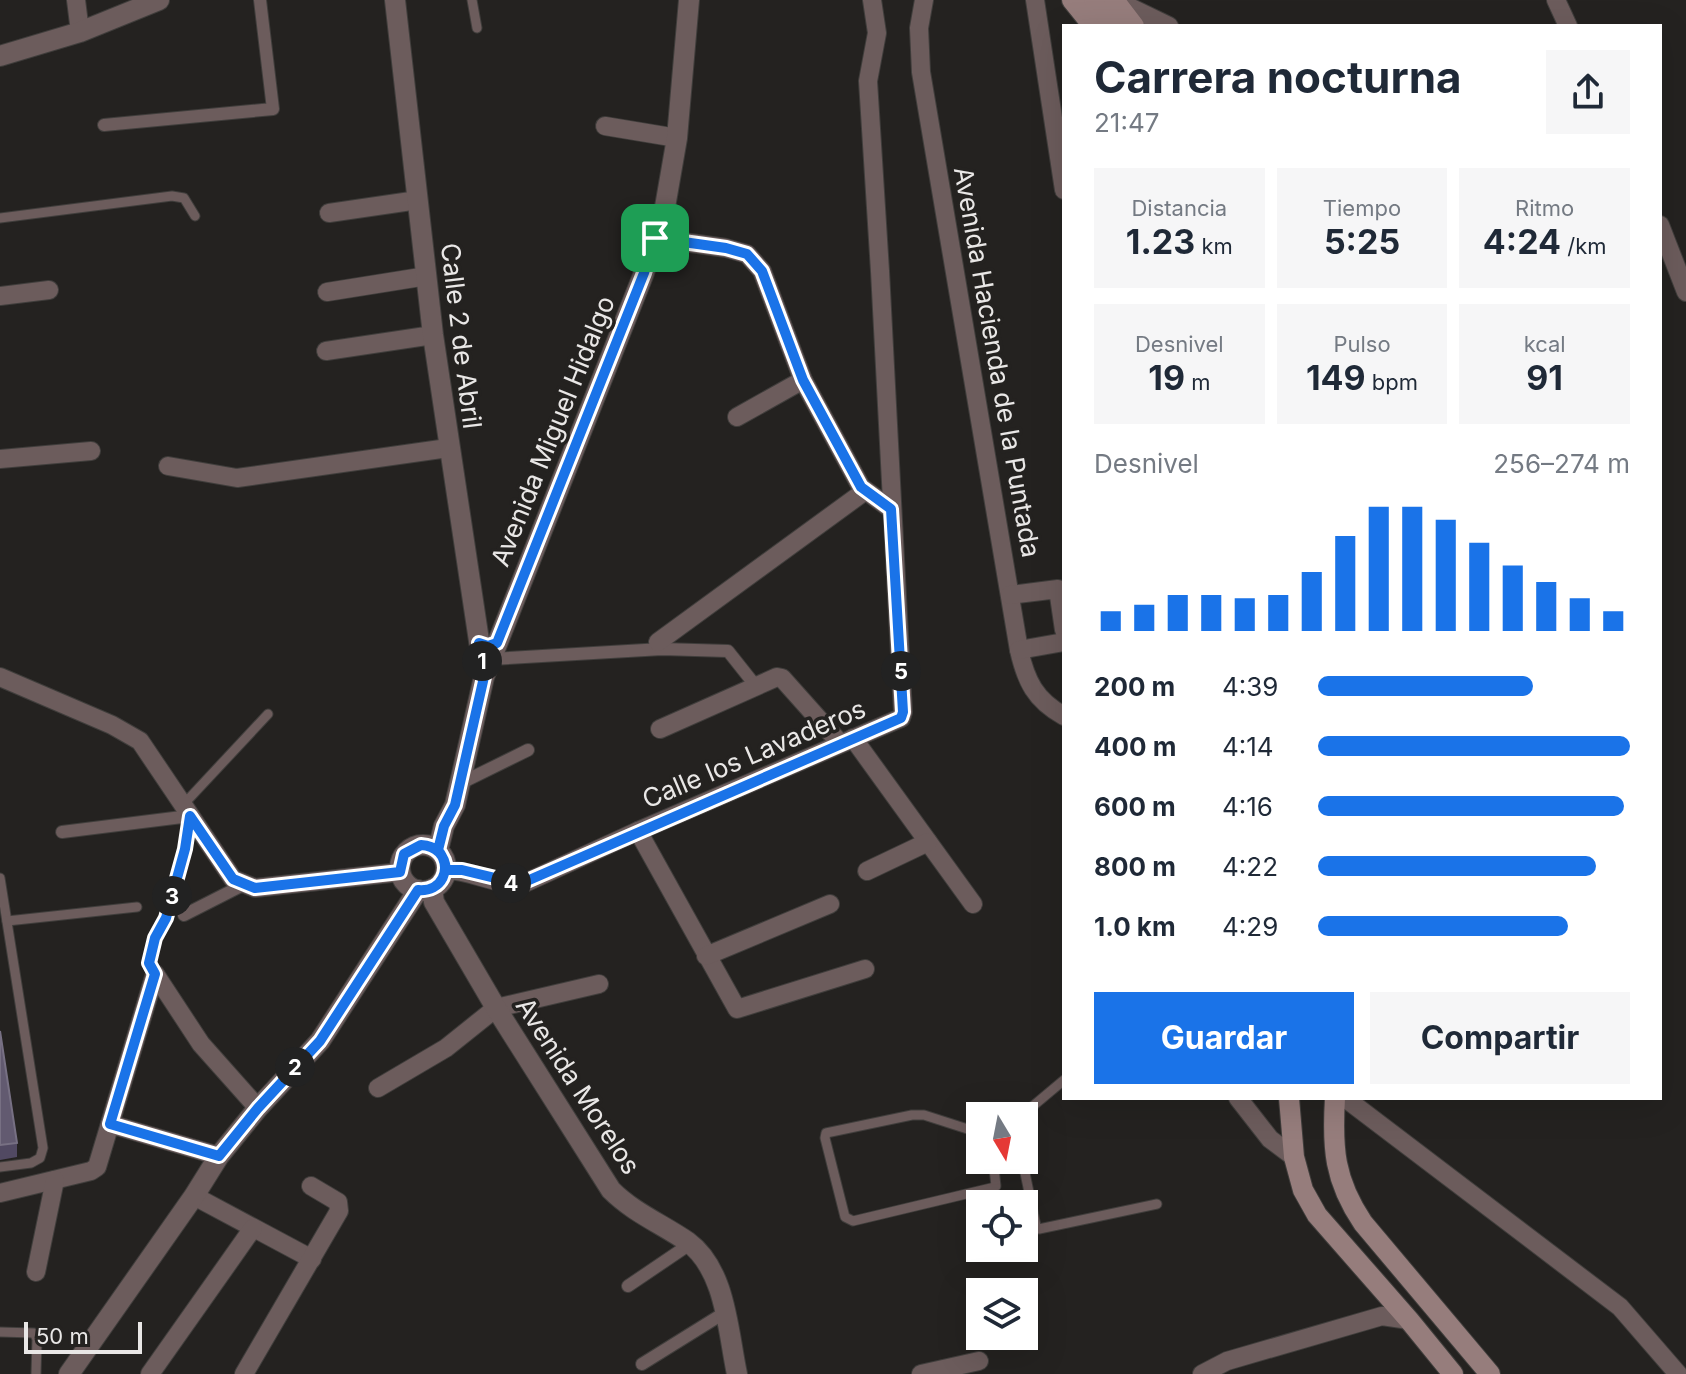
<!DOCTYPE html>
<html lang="es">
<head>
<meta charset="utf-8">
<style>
	:root { --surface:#fff; --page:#f6f6f7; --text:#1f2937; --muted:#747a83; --accent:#1a73e8 }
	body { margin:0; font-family:Inter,sans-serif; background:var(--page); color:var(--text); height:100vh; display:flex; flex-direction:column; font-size:30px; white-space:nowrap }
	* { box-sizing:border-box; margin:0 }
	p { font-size:26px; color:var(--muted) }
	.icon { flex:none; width:44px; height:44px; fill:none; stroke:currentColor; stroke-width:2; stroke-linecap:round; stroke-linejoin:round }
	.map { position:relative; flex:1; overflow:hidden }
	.drawer { position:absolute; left:1062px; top:24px; width:600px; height:1076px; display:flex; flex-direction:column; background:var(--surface); border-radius:0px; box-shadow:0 8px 32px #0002 }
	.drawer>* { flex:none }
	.needle { width:52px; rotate:170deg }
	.tools { position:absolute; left:966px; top:1102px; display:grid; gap:16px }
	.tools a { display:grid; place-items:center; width:72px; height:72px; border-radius:0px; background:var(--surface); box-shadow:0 8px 32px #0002; font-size:40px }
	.scale { position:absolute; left:24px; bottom:20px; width:118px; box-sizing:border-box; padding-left:8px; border:4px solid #e9e7e6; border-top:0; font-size:22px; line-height:28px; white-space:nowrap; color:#e9e7e6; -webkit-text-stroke:6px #242220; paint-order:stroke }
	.pin { position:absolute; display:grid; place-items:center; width:68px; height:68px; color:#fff; margin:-34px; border-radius:16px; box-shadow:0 4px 12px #0006 }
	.km { position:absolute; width:40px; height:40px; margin:-20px; border-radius:50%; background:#222; color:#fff; font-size:22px; line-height:40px; text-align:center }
	.round { display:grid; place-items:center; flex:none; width:84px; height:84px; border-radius:0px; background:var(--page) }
	.overview { display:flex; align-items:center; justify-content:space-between; height:136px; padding:0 32px }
	h1 { font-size:44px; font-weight:700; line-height:60px }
	.figures { display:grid; grid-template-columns:repeat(3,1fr); gap:12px; height:136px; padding:8px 32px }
	.figures div { display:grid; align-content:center; border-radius:0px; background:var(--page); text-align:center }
	.figures b { font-size:34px; font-weight:700 }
	.figures small { font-size:22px; font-weight:400 }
	.figures p { font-size:22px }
	.chart { height:224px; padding:16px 32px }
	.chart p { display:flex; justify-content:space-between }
	.chart svg { width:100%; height:144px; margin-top:8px; stroke:var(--accent); stroke-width:6 }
	.primary-button { display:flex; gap:16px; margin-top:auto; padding:16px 32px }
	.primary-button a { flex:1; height:92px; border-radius:0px; background:var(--accent); color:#fff; font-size:32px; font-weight:700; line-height:92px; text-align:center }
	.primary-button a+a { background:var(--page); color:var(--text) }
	ul { padding:0 32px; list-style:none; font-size:26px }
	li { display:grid; grid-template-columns:128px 96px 1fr; align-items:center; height:60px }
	li i { height:20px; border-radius:10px; background:var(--accent) }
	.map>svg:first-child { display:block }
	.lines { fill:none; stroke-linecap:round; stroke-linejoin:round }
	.service-casing { stroke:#403e3c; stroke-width:11 }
	.pedestrian-casing { stroke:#403e3c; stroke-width:14 }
	.minor-casing { stroke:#403e3c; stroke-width:20 }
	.tertiary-casing { stroke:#403e3c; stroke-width:22 }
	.secondary-casing { stroke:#403e3c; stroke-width:22 }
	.service { stroke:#6c5c5c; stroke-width:9 }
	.pedestrian { stroke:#6c5c5c; stroke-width:12 }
	.minor { stroke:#6c5c5c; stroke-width:18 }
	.tertiary { stroke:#6c5c5c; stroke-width:20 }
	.secondary { stroke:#967d7c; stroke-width:20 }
	.wall { fill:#514962 }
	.building { fill:#625a70; stroke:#777083; stroke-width:2 }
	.route-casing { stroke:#fff; stroke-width:16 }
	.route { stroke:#1a73e8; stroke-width:10 }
	.labels { text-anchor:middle; stroke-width:7; stroke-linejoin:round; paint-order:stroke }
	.street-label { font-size:26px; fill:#e9e7e6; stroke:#242220 }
</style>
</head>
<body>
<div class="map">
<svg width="1686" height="1374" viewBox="0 0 1686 1374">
	<rect width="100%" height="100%" fill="#242220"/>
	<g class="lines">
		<g class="service-casing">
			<g id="service">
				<polyline points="472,0 477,28"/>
				<polyline points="0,218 172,196 184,198 195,216"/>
				<polyline points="183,805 268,714"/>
				<polyline points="0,878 43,1148 40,1158 31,1163 0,1167"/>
				<polyline points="7,921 137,907"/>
				<polyline points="1027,1112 1025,1173 1036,1226 1039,1229 1157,1204"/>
				<polyline points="1021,1116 1064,1080"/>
				<polyline points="980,1133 924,1115 912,1115 826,1133 825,1138 845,1217 853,1221 991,1188 996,1186 993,1160"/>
				<polyline points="0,1332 34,1333 37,1339 36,1374"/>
			</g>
		</g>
		<g class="pedestrian-casing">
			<g id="pedestrian">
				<polyline points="104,125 273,109 260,0"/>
				<polyline points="491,659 662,649 728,651 755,685"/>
				<polyline points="459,784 528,750"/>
				<polyline points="62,832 190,816 185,849 166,918 155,938 149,963 155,974"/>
				<polyline points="184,915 243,885"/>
				<polyline points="628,1286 690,1244"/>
				<polyline points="642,1364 724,1313"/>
			</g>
		</g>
		<g class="minor-casing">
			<g id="minor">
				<polyline points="76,0 80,32"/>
				<path d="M924,0L919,28L921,72L1019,650C1026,681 1035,700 1064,716"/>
				<polyline points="1035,0 1064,190"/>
				<polyline points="1115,0 1169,26"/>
				<polyline points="1556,0 1568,26"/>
				<polyline points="605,126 677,138"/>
				<polyline points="329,213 418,200"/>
				<polyline points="1660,225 1686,292"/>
				<polyline points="655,238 726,248 747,254 762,271 803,380 861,487 891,509"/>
				<polyline points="327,292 427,276"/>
				<polyline points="0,296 49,290"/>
				<polyline points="326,351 433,335"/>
				<polyline points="737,417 803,380"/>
				<polyline points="0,459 91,451"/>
				<polyline points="168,466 237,478 448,448"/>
				<polyline points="1010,595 1058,589 1064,630"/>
				<polyline points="658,642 865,491"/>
				<polyline points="1019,650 1064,642"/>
				<polyline points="0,677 112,725 140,741 233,879 255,888 400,872"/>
				<polyline points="660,729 777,677 782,678 840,743"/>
				<polyline points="853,738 973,904"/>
				<polyline points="638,831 737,1009 865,969"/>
				<path d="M446,870C472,870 502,889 527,882L638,831L901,718L903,712L880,271L868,81L877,33L872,0"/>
				<polyline points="867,871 928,842"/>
				<polyline points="706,956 830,904"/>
				<polyline points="155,974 201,1044 258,1108"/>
				<polyline points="378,1088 446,1048 496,1008 599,984"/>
				<polyline points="1238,1098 1270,1139 1294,1157"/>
				<polyline points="1345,1098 1620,1307 1678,1374"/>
				<polyline points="110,1124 219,1156"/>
				<polyline points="0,1193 91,1171 97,1167 155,974"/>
				<polyline points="194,1196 312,1259"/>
				<polyline points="36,1272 55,1180"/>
				<polyline points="150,1374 253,1228"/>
				<polyline points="244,1374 339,1211 338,1202 311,1186"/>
				<polyline points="921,1374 979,1361"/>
				<polyline points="1202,1374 1227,1361 1382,1316 1409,1320"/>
			</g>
		</g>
		<g class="tertiary-casing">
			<g id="tertiary">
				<polyline points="395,0 433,335 484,674"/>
				<polyline points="0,56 80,32 159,0"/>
				<circle cx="423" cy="868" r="23"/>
				<polyline points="438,850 444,826 455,805 484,677 644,273 665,207 677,138 689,0"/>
				<path d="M432,889L434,902L496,1008L611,1190C634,1213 662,1224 688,1242C726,1270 728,1332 737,1374"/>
				<polyline points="69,1374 194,1196 219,1156 258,1108 320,1041 418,890"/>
			</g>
		</g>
		<g class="secondary-casing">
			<g id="secondary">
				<polyline points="1072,0 1093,26"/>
				<polyline points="1094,0 1115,26"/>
				<polyline points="1114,0 1134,26"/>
				<polyline points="1289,1098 1294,1157 1303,1190 1317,1215 1409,1320 1453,1374"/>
				<path d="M1335,1098C1332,1148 1334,1180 1363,1223L1490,1374"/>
			</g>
		</g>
		<use href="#service" class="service"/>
		<use href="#pedestrian" class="pedestrian"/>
		<use href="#minor" class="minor"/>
		<use href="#tertiary" class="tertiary"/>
		<use href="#secondary" class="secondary"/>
	</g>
	<polygon class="wall" points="0,1031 17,1143 17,1157 0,1160"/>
	<polygon class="building" points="0,1031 17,1143 0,1145"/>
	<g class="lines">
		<g class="route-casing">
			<path id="route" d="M655,238L644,273L497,643L488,646L479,643L484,677L455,805L444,826L438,850C453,869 442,892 418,890L320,1041L258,1108L219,1156L110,1124L155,974L149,963L155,938L166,918L185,849L190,816L233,879L255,888L400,872L404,854L421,845C436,846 445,855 446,870H462L520,884L901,718L903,712L891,509L861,487L803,380L762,271L747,254L726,248L655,238"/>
		</g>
		<use href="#route" class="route"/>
	</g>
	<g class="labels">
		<g class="street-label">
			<text transform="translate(461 336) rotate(83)" y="9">Calle 2 de Abril</text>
			<text transform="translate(997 362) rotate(80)" y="9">Avenida Hacienda de la Puntada</text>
			<text transform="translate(553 431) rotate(-68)" y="9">Avenida Miguel Hidalgo</text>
			<text transform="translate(754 754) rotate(-23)" y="9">Calle los Lavaderos</text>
			<text transform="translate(578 1086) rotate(57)" y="9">Avenida Morelos</text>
		</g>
	</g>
</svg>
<div class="tools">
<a><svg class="needle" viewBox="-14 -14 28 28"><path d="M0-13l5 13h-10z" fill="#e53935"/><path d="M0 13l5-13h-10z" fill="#747a83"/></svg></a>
<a><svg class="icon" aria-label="locate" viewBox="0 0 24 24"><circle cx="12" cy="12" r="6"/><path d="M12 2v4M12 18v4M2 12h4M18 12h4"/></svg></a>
<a><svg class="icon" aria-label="layers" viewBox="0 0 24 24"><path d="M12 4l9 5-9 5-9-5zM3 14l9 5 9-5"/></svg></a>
</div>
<div class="scale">50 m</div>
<div class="pin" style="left:655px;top:238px;background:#1e9e55"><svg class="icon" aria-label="arrive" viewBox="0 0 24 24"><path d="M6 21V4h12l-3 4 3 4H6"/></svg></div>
<b class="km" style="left:482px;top:661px">1</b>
<b class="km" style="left:295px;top:1067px">2</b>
<b class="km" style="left:172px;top:896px">3</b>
<b class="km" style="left:511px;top:883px">4</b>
<b class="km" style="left:901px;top:671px">5</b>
<section class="drawer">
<div class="overview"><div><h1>Carrera nocturna</h1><p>21:47</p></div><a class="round"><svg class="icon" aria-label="share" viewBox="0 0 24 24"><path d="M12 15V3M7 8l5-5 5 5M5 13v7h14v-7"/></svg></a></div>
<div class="figures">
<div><p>Distancia</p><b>1.23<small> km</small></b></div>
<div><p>Tiempo</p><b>5:25</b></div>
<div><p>Ritmo</p><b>4:24<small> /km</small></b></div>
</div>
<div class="figures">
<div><p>Desnivel</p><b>19<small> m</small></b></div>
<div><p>Pulso</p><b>149<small> bpm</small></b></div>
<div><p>kcal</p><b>91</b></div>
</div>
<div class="chart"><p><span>Desnivel</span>256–274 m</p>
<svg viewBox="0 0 160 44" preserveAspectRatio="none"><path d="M5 44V38M15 44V36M25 44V33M35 44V33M45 44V34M55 44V33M65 44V26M75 44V15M85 44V6M95 44V6M105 44V10M115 44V17M125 44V24M135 44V29M145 44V34M155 44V38"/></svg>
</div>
<ul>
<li><b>200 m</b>4:39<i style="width:69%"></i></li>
<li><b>400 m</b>4:14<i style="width:100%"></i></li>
<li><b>600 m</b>4:16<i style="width:98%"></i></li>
<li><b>800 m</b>4:22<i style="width:89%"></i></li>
<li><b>1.0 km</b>4:29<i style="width:80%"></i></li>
</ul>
<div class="primary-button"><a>Guardar</a><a>Compartir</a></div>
</section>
</div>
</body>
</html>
